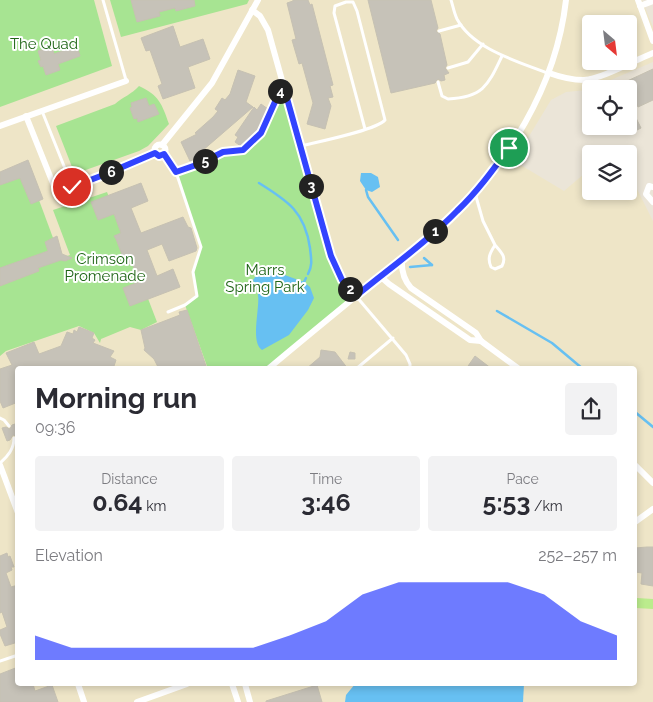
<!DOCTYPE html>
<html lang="en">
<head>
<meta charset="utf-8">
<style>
	:root { --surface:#fff; --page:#f2f2f3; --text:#2b2b33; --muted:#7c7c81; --accent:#3244ff }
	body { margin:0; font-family:Raleway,sans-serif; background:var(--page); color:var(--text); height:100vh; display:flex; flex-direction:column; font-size:19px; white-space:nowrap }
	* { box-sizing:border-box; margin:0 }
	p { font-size:16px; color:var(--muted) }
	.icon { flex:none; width:28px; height:28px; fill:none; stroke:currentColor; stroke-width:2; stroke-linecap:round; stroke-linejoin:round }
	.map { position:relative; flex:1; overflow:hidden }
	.sheet { position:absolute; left:15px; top:366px; width:622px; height:320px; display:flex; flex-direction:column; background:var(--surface); border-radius:5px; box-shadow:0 2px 8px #0003 }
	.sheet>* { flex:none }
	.needle { width:32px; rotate:152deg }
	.buttons { position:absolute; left:582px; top:15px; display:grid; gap:10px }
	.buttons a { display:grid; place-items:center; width:55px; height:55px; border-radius:5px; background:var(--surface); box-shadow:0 2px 8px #0003; font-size:25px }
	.pin { position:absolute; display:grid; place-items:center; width:42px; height:42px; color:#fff; margin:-21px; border:2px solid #fff; border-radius:50%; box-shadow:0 1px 5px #0007 }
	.km { position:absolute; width:25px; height:25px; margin:-12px; border-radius:50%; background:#222; color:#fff; font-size:14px; line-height:25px; text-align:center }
	.round { display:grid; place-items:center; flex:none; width:52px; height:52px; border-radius:5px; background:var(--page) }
	.summary { display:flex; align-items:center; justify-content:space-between; height:85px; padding:0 20px }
	h1 { font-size:28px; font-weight:700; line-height:38px }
	.stats { display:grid; grid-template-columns:repeat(3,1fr); gap:8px; height:85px; padding:5px 20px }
	.stats div { display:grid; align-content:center; border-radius:5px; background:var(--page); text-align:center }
	.stats b { font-size:25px; font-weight:700 }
	.stats small { font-size:14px; font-weight:400 }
	.stats p { font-size:14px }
	.chart { height:140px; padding:10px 20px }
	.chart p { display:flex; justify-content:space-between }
	.chart svg { width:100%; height:90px; margin-top:5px; fill:var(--accent); opacity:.7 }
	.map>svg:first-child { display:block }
	.education { fill:#eee5c7; fill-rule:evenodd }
	.green { fill:#a7e492 }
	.pitch { fill:#bbec8d }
	.water { fill:#67c0f2 }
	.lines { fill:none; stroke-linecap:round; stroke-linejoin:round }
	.stream { stroke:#67c0f2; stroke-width:2.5 }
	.building { fill:#c6c2b8; stroke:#c6c1b2 }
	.lane { stroke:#fff; stroke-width:3 }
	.street { stroke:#fff; stroke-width:6 }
	.route-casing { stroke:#fff; stroke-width:10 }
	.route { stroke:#3244ff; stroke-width:6 }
	.labels { text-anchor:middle; stroke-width:4; stroke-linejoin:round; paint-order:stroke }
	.park-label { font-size:15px; fill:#206617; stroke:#fff }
</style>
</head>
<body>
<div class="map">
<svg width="653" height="702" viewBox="0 0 653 702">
	<rect width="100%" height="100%" fill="#ebe5d8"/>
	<path class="education" d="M0,0H642L653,27V62L587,90L566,92L551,100L514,161L564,191L591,168V191H629V173L653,221V702H0ZM591,24H629V61H591ZM18,369H635V684H18Z"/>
	<g class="green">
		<polygon points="0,0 94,0 112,66 0,107"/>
		<polygon points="110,0 249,0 247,4 121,37"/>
		<polygon points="283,84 334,264 356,296 268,369 208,369 185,305 197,296 193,272 201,247 176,172 223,152 243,150 261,133"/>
		<path d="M139,86C159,95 162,104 169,124L148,146L139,151L80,172H74L56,126L115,104C123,97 132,94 139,86Z"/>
		<polygon points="26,165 59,254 0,276 0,175"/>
		<polygon points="107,192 157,322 141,330 130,327 101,339 100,343 94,333 79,326 6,351 0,356 0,279 70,255 53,210"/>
	</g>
	<polygon class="pitch" points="637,598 653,599 653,609 636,608"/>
	<g class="water">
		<polygon points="361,173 371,173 378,177 380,187 372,192 366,190 360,181"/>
		<path d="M268,269L304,282L310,287L314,298L308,310L289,335L262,350C250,342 260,309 258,295C258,290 255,285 253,280L259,272Z"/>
		<polygon points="355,684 524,684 523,702 345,702 346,695"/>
	</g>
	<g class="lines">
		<g class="stream">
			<path d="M259,183C288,201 305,212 310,248C311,258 313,265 308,274"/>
			<polyline points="366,190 368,197 398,240"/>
			<polyline points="424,258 432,265"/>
			<polyline points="410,267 432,265"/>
			<polyline points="304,282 306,278"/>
			<polyline points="497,311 552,343 583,369"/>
			<polyline points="635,412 653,427"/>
		</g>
	</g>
	<g class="building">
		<polygon points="131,0 194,0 195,6 176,11 175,8 159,12 160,16 137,22"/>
		<polygon points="293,0 308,0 310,5 312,4 333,85 330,86 333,97 328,98 331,106 325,129 307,124 313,103 302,63 299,64 292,40 296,39 287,3 293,1"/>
		<polygon points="368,0 431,0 438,28 436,31 440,34 447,65 445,68 449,73 444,75 445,80 441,81 438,79 435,83 391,93"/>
		<polygon points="173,26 180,47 203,39 210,59 188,67 195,88 163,99 158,86 162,84 150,50 146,51 141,38"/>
		<polygon points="77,46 80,56 58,64 60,70 46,75 43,66 41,67 38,61 41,60 38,51 52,47 54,54"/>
		<polygon points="653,69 653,100 638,107 633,95 629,97 629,89 610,89"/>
		<polygon points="238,70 255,76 246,102 253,107 202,151 204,155 190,161 181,142 197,134 195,133 213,117 218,111 215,109 222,98 225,100 230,94"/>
		<polygon points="146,98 149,106 154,104 159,114 138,122 137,118 134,119 130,108 132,107 131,103"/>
		<polygon points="261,104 268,109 258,131 242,147 235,142 238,137 235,135 254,107 257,110"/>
		<polygon points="635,116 641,128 629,134 626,126 629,126 629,120"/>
		<polygon points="28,160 43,199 31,204 20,178 0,185 0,172"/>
		<polygon points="141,183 148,201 131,208 141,233 183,217 188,227 191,228 197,248 196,251 169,261 162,244 147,250 157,276 173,269 180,287 130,306 123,288 139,282 132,263 126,265 116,239 114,236 121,233 114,214 98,220 91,202"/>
		<polygon points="57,236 62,254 72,258 65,261 61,260 38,268 39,271 0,286 0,268 48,251 45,242"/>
		<polygon points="187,310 207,369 159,369 154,359 144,350 145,348 141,330 180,315 179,312"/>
		<polygon points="79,327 94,333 92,338 95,340 93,343 114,351 110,357 116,360 113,369 18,369 18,402 3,408 0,401 0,369 12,365 6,353 34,342 39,354 61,346 67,332 73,334 74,330 77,332"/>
		<polygon points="321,350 335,352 348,369 306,369 320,357"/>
		<polygon points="350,352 355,353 355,359 348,359"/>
		<polygon points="475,356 492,369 466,369"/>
		<polygon points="18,423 18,437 13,435 10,440 7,441 2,428 6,427 10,429 12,425"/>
		<polygon points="647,547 653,547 653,586 641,584 642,573 635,572 635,548"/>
		<polygon points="7,553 8,557 10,556 14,567 11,567 12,570 6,573 11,587 18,585 18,642 5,646 0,634 0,630 7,627 2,612 0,613 0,556"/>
		<polygon points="18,667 18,684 33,684 35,691 52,685 58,702 0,702 0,674"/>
		<polygon points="317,685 322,702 266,702 266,701"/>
	</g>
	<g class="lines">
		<g class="lane">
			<polyline points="103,0 126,80"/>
			<path d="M451,0C453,6 454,13 457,19C473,49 517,61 547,73"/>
			<polyline points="439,31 461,25"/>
			<polyline points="448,68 468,62 483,44"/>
			<path d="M438,82L442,96L448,99C484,97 488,85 502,56"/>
			<polyline points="42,111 72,186"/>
			<path d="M301,146C317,142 377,130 385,120L357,11L353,2H346L335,6L334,13L365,129"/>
			<polyline points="164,153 176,172 199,164 223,152 243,150 261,133 282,85"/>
			<path d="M475,193L483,221L495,245C490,253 487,258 491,267L495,269L502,266C507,257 501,252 495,245"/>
			<polyline points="356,296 406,355 410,364 410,369"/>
			<polyline points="168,312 185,305 197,296 193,272 201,247 176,172"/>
			<polyline points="356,369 393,338"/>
			<polyline points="0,418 4,420 9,426"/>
			<path d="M0,463C8,456 14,449 14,438"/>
			<polyline points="0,661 18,655"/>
		</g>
		<g class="street">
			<polyline points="638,0 653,41"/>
			<polyline points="640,6 653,1"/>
			<polyline points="252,10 260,16 268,30 331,256 342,280 356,296"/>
			<path d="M549,73C560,77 572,80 584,80C602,79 635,60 653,53"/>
			<polyline points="26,116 54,186 57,189 63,190 106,174 155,153"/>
			<polyline points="0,126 126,81"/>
			<circle cx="160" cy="150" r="5.5"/>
			<polyline points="162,145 212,83 258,0"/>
			<polyline points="653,187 649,186 646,194 653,202"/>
			<path d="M402,258C401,270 403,279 411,288L476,333L481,341L519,369"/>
			<polyline points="380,276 389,284 470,340 481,341"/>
			<path d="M268,369C306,337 344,306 382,275C402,258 424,243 444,225C507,165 556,88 566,0"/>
			<polyline points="0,465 18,513"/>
			<polyline points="635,465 653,483"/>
			<polyline points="635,522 653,509"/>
			<polyline points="78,684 84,702"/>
			<polyline points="232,684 238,702"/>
			<polyline points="245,684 250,702"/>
			<polyline points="137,702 187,684"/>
		</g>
	</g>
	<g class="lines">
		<g class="route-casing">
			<path id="route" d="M72,187L106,174L155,153L159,156L164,154L176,172L199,164L223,152L243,150L261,133L283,84L331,256L342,280L356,296C390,268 427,242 457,211C477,192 493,170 509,148"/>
		</g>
		<use href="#route" class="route"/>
	</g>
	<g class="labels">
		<g class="park-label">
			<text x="44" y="49">The Quad</text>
			<text x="105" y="264">Crimson<tspan x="105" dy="17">Promenade</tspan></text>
			<text x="265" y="275">Marrs<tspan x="265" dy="17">Spring Park</tspan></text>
		</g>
	</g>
</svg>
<div class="buttons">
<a><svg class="needle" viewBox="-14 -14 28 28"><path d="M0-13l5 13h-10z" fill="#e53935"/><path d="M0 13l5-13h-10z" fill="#7c7c81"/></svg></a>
<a><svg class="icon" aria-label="locate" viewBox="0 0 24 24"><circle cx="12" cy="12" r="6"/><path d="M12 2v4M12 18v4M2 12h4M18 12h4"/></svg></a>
<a><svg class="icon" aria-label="layers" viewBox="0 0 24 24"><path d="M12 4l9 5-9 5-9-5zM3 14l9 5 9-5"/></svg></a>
</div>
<div class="pin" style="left:509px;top:148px;background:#1e9e55"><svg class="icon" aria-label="arrive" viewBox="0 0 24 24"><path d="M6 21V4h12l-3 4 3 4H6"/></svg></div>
<div class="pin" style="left:72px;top:187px;background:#d93025"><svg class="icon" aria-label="check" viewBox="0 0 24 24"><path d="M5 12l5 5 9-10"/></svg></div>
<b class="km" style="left:435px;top:231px">1</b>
<b class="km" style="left:350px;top:289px">2</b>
<b class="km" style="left:311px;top:186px">3</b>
<b class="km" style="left:280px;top:91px">4</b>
<b class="km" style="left:205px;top:161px">5</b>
<b class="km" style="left:111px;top:172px">6</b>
<section class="sheet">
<div class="summary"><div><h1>Morning run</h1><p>09:36</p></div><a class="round"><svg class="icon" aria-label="share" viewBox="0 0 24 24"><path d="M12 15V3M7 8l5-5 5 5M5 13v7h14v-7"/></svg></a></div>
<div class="stats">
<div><p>Distance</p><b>0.64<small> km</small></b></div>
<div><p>Time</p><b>3:46</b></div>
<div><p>Pace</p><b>5:53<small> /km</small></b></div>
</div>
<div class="chart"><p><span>Elevation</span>252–257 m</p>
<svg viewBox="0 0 160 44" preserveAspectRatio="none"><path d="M0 44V32L10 38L20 38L30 38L40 38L50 38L60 38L70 32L80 25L90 12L100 6L110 6L120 6L130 6L140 12L150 25L160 32V44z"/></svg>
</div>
</section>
</div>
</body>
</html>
